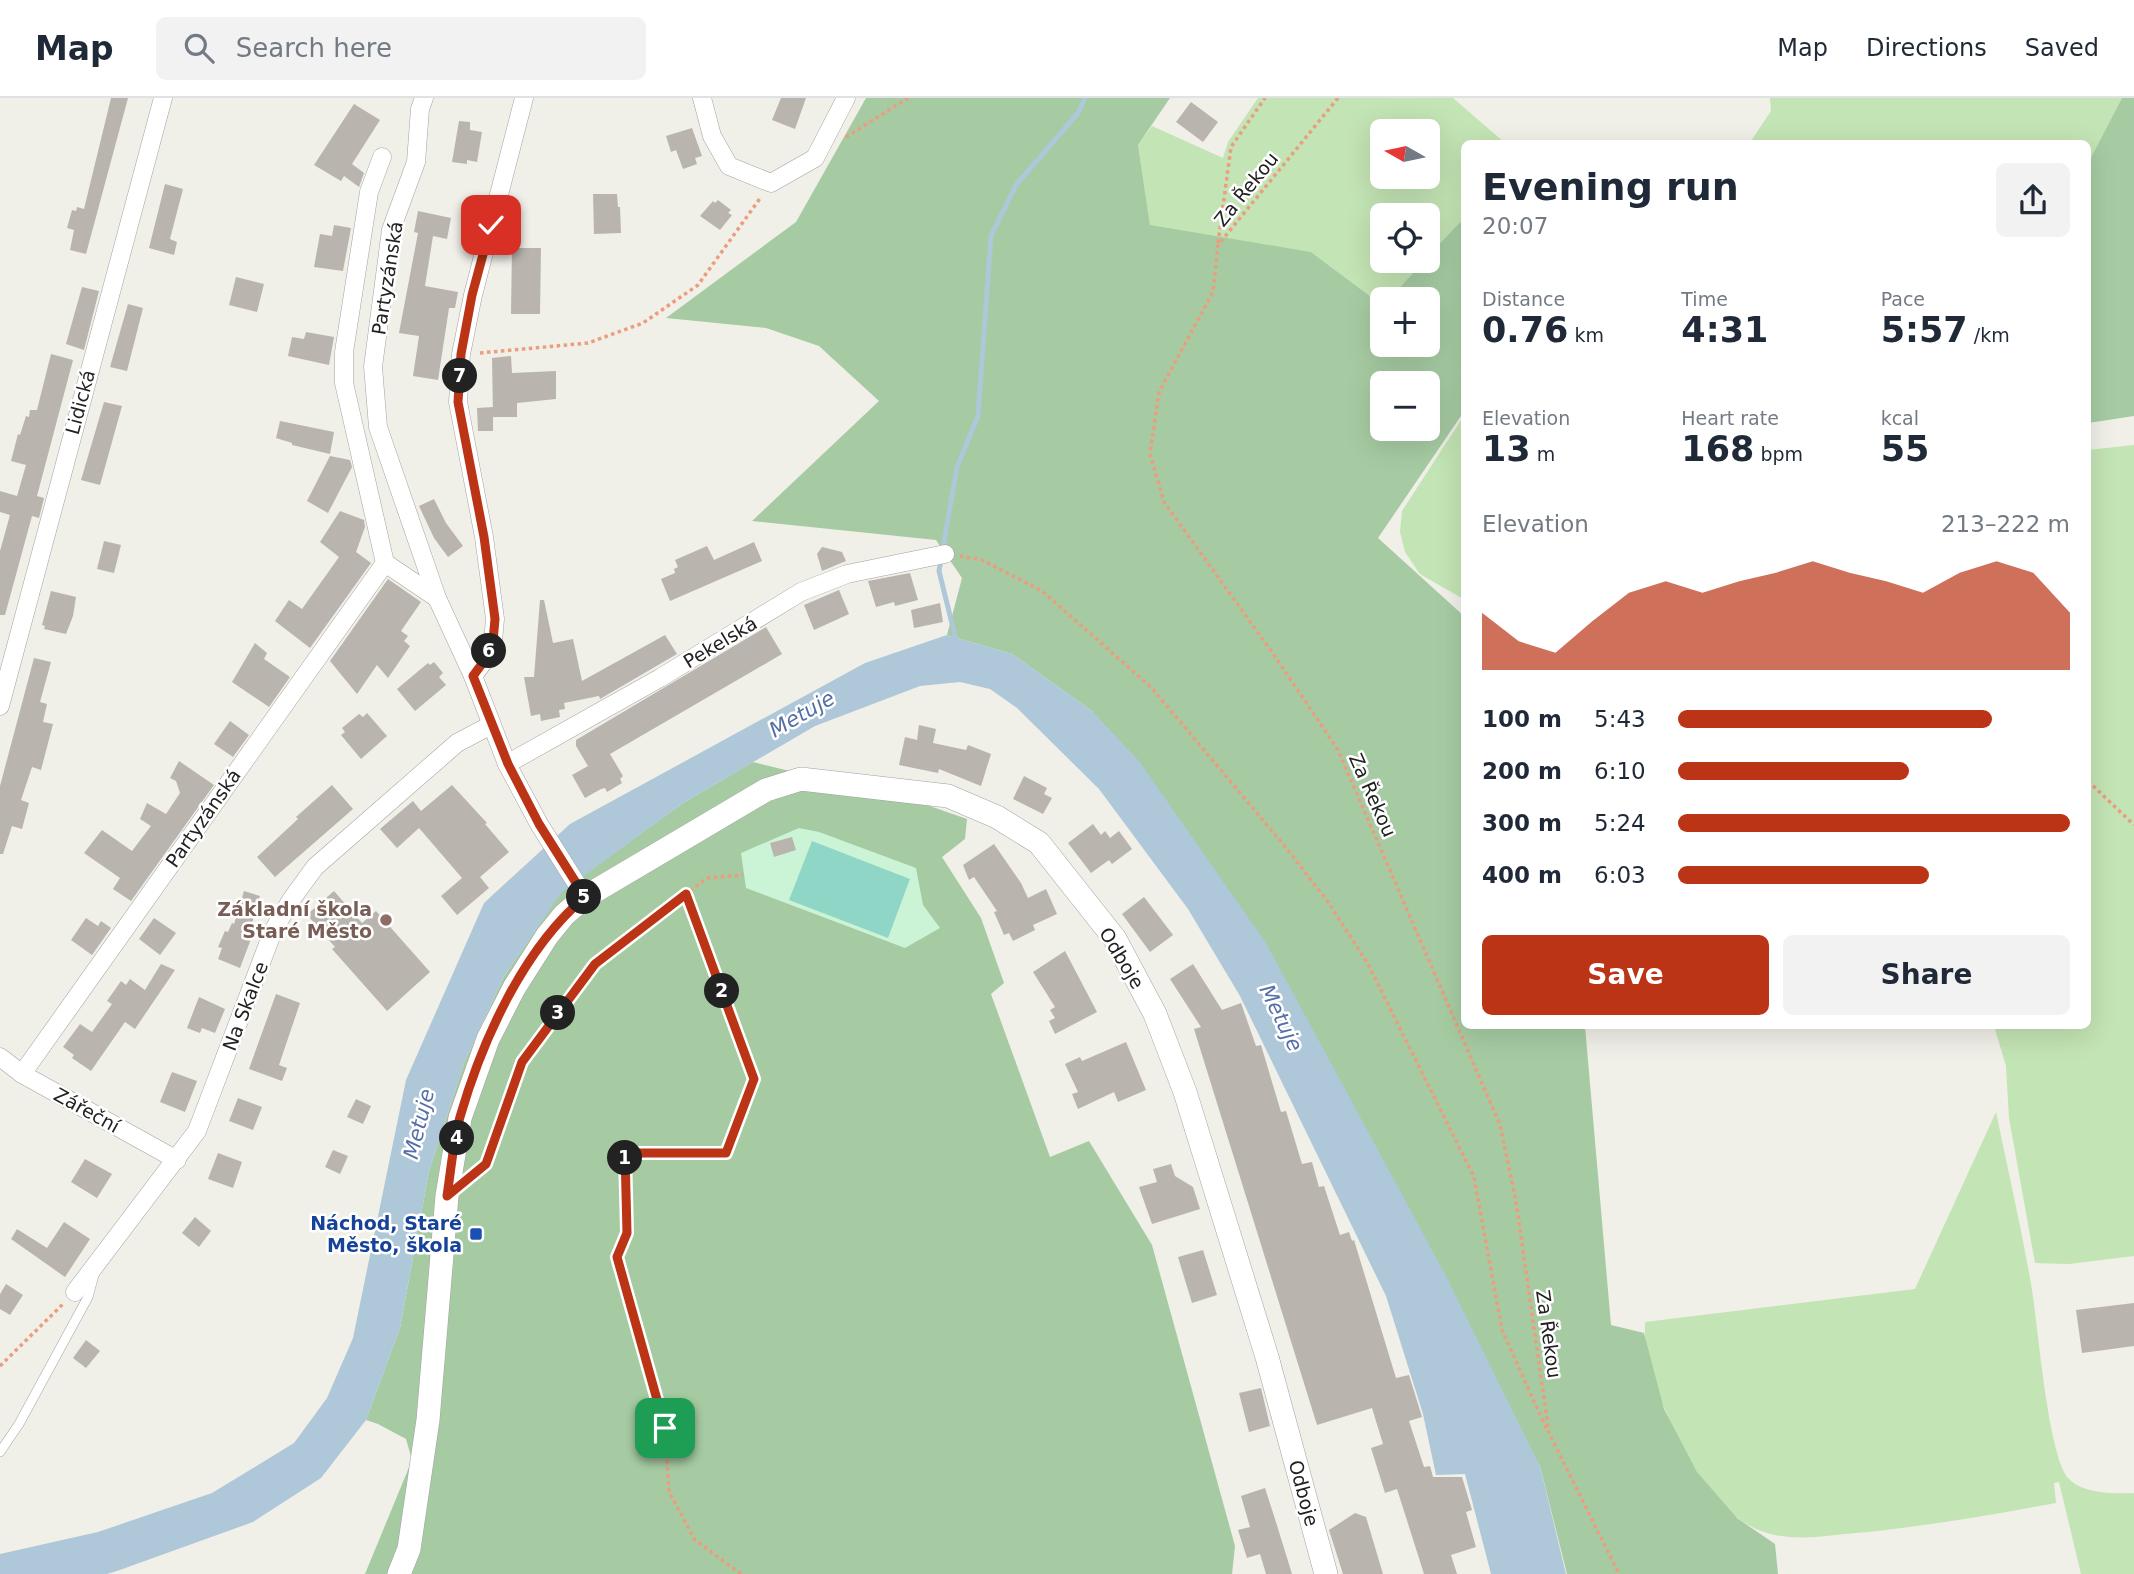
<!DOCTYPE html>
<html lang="en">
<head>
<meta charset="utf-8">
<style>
	:root { --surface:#fff; --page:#f2f2f3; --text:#1f2937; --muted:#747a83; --line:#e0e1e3; --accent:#bb3416 }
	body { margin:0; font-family:"DejaVu Sans",sans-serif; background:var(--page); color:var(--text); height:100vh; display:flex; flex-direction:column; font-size:26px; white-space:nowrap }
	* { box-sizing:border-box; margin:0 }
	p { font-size:23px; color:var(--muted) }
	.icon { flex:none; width:38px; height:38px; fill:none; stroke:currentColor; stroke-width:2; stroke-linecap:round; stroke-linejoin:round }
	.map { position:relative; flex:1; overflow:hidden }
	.side { position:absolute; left:1461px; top:42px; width:630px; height:889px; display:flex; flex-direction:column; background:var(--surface); border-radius:10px; box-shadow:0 7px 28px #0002 }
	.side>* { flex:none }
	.needle { width:46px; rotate:279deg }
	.controls { position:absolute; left:1370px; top:21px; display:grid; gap:14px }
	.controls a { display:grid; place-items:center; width:70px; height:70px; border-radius:10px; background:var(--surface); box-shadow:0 7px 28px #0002; font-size:35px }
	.pin { position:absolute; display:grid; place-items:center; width:60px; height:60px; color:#fff; margin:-30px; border-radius:14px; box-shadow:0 4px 10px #0006 }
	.km { position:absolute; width:35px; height:35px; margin:-18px; border-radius:50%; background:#222; color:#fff; font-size:19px; line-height:35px; text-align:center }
	.round { display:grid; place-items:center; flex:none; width:74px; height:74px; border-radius:10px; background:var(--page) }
	.summary { display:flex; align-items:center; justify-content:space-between; height:119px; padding:0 21px }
	h1 { font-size:38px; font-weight:800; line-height:52px }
	.stats { display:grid; grid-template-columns:repeat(3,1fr); gap:10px; height:119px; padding:7px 21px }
	.stats div { display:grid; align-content:center }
	.stats b { font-size:35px; font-weight:800 }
	.stats small { font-size:19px; font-weight:400 }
	.stats p { font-size:19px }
	.chart { height:196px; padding:14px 21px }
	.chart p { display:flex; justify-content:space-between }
	.chart svg { width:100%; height:126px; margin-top:7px; fill:var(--accent); opacity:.7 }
	.primary-button { display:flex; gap:14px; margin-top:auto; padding:14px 21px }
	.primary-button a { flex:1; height:80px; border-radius:10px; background:var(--accent); color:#fff; font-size:28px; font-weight:800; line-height:80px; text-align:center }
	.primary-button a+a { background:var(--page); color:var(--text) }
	ul { padding:0 21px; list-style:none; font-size:23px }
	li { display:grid; grid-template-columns:112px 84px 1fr; align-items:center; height:52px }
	li i { height:18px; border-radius:9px; background:var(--accent) }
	header { display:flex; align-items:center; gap:42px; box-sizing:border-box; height:98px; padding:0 35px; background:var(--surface); border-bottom:2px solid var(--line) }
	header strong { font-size:33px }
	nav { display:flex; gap:38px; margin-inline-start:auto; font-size:24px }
	.search { width:490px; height:63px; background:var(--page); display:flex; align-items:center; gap:18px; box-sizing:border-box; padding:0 24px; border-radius:10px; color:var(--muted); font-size:26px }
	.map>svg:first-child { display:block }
	.grass { fill:#c3e4b4; fill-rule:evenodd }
	.forest { fill:#a6cba2; fill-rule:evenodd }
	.park { fill:#cbf4d6 }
	.pitch { fill:#8fd6c7 }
	.water { fill:#aec7d9 }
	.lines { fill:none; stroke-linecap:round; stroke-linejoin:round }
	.stream { stroke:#aec7d9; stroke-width:5 }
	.building { fill:#b9b5ae }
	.service-casing { stroke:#a2a2a2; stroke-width:10 }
	.minor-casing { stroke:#a2a2a2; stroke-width:19 }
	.tertiary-casing { stroke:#a2a2a2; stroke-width:24 }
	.path { stroke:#eb9d7e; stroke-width:3.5; stroke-dasharray:3.5 3.5; stroke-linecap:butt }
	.service { stroke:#fff; stroke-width:9 }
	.minor { stroke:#fff; stroke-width:18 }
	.tertiary { stroke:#fff; stroke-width:23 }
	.route-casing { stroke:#fff; stroke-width:14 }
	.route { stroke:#bb3416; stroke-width:9 }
	.education-dot { fill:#8d6e63; stroke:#fff; stroke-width:2.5 }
	.transit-dot { fill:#1a4fb4; stroke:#fff; stroke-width:2.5 }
	.labels { text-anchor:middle; stroke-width:5; stroke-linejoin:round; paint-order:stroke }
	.street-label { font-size:19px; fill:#212121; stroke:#fff }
	.education-label { font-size:19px; font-weight:bold; fill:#785e54; stroke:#fff; text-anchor:end }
	.transit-label { font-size:19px; font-weight:bold; fill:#164399; stroke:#fff; text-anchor:end }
	.water-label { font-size:21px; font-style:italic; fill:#5670a7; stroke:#fff }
</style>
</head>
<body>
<header>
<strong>Map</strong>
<div class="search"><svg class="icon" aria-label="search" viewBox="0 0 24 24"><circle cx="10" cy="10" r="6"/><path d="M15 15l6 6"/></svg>Search here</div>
<nav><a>Map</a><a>Directions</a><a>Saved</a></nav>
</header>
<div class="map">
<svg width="2134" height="1476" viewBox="0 0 2134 1476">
	<rect width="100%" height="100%" fill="#f0efe8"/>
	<g class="grass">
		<path d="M1258,0H1453L1505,45L1465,46V119L1428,158V117H1382V163H1424L1389,201H1382V207L1311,154L1150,128L1138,47L1152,28L1223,60L1228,44ZM1382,33H1428V79H1382Z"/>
		<polygon points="1770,0 2122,0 2088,65 2088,46 1749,46 1771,13"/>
		<polygon points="1465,316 1465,502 1420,476 1405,454 1400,434 1402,413"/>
		<polygon points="2134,347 2134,1158 2069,1166 2035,1165 2009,1020 2006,968 1994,928 2088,928 2088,352"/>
		<path d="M1996,1014C2008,1073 2022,1132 2032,1192C2038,1229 2048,1356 2068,1380C2082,1396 2115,1396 2134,1395V1476H2081L2059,1384L2054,1385L2056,1405C1989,1417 1923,1429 1856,1435C1823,1438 1788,1445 1756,1431C1719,1413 1696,1376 1678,1340C1661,1305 1643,1263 1645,1224L1915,1191Z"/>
	</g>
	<g class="forest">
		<path d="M866,0H1170L1138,47L1150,127L1311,154L1382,207V247H1428V201H1389L1424,163H1428V158L1465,119V312L1378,440L1465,519V928H1585L1611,1227L1644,1235L1664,1311L1697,1374L1737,1420L1775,1446L1778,1476H1567L1540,1368L1092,613L1012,556L947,537L962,480L936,442L752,423L879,303L819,248L766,230L666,220L796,124ZM1382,285H1428V331H1382Z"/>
		<polygon points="2122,0 2134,0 2134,318 2088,325 2088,65"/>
		<polygon points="753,664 835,684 878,690 967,721 965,741 942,759 981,820 1004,885 991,896 1050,1059 1089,1043 1152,1147 1235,1448 1232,1476 365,1476 412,1362 406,1341 378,1326 366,1322 400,1230 429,1073 464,965 504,878 562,793 683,705"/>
	</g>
	<polygon class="park" points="799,730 819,734 916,770 923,807 940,830 905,850 746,790 741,755"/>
	<polygon class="pitch" points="812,743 910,781 888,840 789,802"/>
	<polygon class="water" points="947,537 1012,556 1092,613 1139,663 1266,845 1445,1176 1540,1368 1566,1476 1491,1476 1465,1376 1436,1377 1423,1316 1386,1198 1240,898 1188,811 1099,691 1017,610 990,591 960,584 920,588 815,628 683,705 562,794 504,878 464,965 429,1073 400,1230 366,1322 321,1380 253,1424 117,1473 107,1476 0,1476 0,1456 98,1434 212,1395 294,1345 327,1300 353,1240 406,982 484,805 570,726 865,565"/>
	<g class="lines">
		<polyline class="stream" points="957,546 939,473 957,369 978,318 991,138 1016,87 1078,15 1085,0"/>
	</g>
	<g class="building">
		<polygon points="111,0 128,0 86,156 70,152 74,132 67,130 72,112 76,113 77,109 84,111"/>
		<polygon points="781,0 806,0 795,31 772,22"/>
		<polygon points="1191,4 1218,24 1203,44 1176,24"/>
		<polygon points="354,6 380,22 352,66 364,75 359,89 344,78 341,83 314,67"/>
		<polygon points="459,23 470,24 470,32 482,34 477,64 467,62 467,66 452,64"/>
		<polygon points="692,30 702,58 695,60 697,66 683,71 676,52 671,54 666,38"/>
		<polygon points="165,86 183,91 170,141 177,144 174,157 149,150"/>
		<polygon points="593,96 617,96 618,109 620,109 621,135 594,136"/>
		<polygon points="718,102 731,112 728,115 732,117 720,132 700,118 713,103 715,105"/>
		<polygon points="418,113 451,120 447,141 433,138 425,188 458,194 455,210 449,210 438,282 413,278 419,238 399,235 418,135 414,134"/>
		<polygon points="334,127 351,130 343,173 314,169 320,136 332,138"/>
		<polygon points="512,150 541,150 540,216 511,216"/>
		<polygon points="236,179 264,186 257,214 229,207"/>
		<polygon points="82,189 99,193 84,252 66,246"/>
		<polygon points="128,206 143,210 127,273 110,269"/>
		<polygon points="306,234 334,239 329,267 288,258 292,239 304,241"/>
		<polygon points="51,256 73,262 37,398 44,400 39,420 32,418 5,517 0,517 0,453 10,417 0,414 0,393 17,398 26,367 11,363 18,336 20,337 26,318 29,319 30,312 37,312"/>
		<polygon points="511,258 512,275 556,273 556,301 517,305 517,319 493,319 492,260"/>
		<polygon points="104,304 122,308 100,387 81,382"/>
		<polygon points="493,309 493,333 478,333 477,310"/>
		<polygon points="280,323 334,334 330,356 292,347 292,345 276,340"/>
		<polygon points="330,358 350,362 352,369 328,415 307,403"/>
		<polygon points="434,401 446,425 463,448 448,459 434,440 419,408"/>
		<polygon points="340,413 364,422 365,429 356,454 371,465 310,550 275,523 289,502 302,511 339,459 320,444"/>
		<polygon points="104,443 121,447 114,475 97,471"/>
		<polygon points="754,444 762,463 670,503 661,481 675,475 674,471 678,469 675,462 707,448 714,462"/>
		<polygon points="822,449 842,454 846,463 822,473 817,456"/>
		<polygon points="910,475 918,502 895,508 894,504 876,509 868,483"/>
		<polygon points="388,481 421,504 401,533 408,538 404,543 410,548 388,580 377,567 357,596 330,563"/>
		<polygon points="839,492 849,516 814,532 804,507"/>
		<polygon points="51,493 76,499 73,518 66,536 44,531 45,528 42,527"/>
		<polygon points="540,502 544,502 553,545 573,541 582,583 665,537 677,556 600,601 599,598 564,605 565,611 559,612 560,619 541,623 540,616 531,618 524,579 534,579"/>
		<polygon points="940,505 943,524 914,530 911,512"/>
		<polygon points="766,529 782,556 610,656 623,678 620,681 622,685 607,694 605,690 601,691 585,700 572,677 588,668 576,648 576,642"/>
		<polygon points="255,545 267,555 264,561 290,579 269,609 232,584"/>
		<polygon points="34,560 51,564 40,604 47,606 43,624 53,626 41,672 32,669 21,702 29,705 22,731 12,728 3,756 0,756 0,688"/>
		<polygon points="434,564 443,575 439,579 446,587 415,613 397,591 428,565 430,567"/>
		<polygon points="367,615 387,638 361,661 341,637 345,634 342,630 359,616 363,619"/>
		<polygon points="230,623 249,637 233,659 214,646"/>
		<polygon points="919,627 936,631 933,645 966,652 968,647 991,656 981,688 939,671 938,675 899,667 905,639 917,642"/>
		<polygon points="179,663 214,687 131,803 113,791 120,780 84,755 102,732 132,753 151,728 140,721 147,705 166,716 180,695 176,683 170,680"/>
		<polygon points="1024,678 1047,690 1044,696 1052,700 1043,716 1013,701"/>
		<polygon points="332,687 353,711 275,779 257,759 298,721 296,719"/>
		<polygon points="452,687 487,725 485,726 509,754 480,779 489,790 457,817 441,798 462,780 419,730 397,750 380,731 413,703 421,713"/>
		<polygon points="1093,726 1101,737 1105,733 1110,740 1119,733 1132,751 1112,766 1109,762 1091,775 1068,745"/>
		<polygon points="792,739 796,752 774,759 770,745"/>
		<polygon points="994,746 1021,785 1028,800 1046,791 1057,816 1033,827 1035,832 1013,843 1009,835 1004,837 994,814 997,813 974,779 969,782 963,767"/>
		<polygon points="244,793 260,798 250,832 254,833 240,870 218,861 222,850 218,849 225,833 228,834 232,825 234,826"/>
		<polygon points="334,793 362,825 376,813 430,874 387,913 332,851 335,849 302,811 310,814"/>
		<polygon points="1144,799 1173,837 1150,854 1122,816"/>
		<polygon points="86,820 98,828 101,823 111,830 92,857 71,842"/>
		<polygon points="154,820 176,835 160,857 139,841"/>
		<polygon points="1065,853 1097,914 1055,936 1049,923 1055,920 1050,912 1055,909 1033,874"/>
		<polygon points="161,866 175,872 135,931 125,924 91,973 72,960 74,957 63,949 80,926 92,934 112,906 107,903 121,883 126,887 130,881 145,892"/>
		<polygon points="1193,866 1222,912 1241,905 1256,948 1261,947 1281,1014 1286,1013 1302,1066 1312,1064 1319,1089 1324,1088 1340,1137 1349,1134 1352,1143 1354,1142 1396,1280 1409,1277 1422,1319 1409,1323 1424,1369 1430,1368 1433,1379 1462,1379 1472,1412 1466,1414 1476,1449 1451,1457 1457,1476 1424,1476 1397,1391 1385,1395 1371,1350 1383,1346 1372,1310 1317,1327 1194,931 1201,929 1170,881"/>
		<polygon points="276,896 300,905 279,967 287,970 282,983 249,971"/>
		<polygon points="199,899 225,911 215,935 202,930 200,935 187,930"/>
		<polygon points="1126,944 1146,992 1118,1004 1114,994 1078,1011 1072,996 1078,994 1065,966 1080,959 1082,963"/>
		<polygon points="172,974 197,983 185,1014 160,1004"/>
		<polygon points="238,1000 262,1009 253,1032 229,1023"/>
		<polygon points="356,1001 371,1008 363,1026 347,1019"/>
		<polygon points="333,1052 348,1058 340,1076 325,1069"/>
		<polygon points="218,1055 242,1064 233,1090 208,1081"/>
		<polygon points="85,1061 112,1076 97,1100 71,1084"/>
		<polygon points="1171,1066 1175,1078 1193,1089 1200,1111 1152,1126 1139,1089 1157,1084 1153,1071"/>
		<polygon points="195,1119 211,1133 199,1149 182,1135"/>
		<polygon points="64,1124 90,1141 65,1179 11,1141 17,1131 47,1150"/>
		<polygon points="1203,1152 1217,1197 1192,1205 1178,1159"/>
		<polygon points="6,1186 23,1197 10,1217 0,1211 0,1196"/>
		<polygon points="2134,1205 2134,1248 2082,1255 2076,1212"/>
		<polygon points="86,1242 100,1253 86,1270 73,1260"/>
		<polygon points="1261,1290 1270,1328 1249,1334 1239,1295"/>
		<polygon points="1265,1390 1275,1421 1292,1476 1266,1476 1260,1456 1247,1460 1238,1432 1250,1429 1241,1398"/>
		<polygon points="1355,1415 1366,1419 1383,1476 1343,1476 1329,1432"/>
	</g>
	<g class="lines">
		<g class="service-casing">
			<polyline id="service" points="0,1354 19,1326 88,1199 94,1177"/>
		</g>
		<g class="minor-casing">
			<g id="minor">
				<polyline points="424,0 420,11 416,64 391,132 373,269 378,329 437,500 473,578 507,666 539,726 585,799"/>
				<polyline points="702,0 712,38 729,68 771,85 815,60 846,0"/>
				<polyline points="382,59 369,94 344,254 344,285 385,465"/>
				<polyline points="473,578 487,559 493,543 495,521 484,439 458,304 461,256 473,197 524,0"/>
				<polyline points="0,608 163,0"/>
				<polyline points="507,666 660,580 801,494 847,476 945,456"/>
				<polyline points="0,959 22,976 177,1062"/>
				<polyline points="22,976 385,465 437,500"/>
				<polyline points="75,1194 197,1033 273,833 291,802 315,769 457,645 491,627"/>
			</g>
		</g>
		<g class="tertiary-casing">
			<polyline id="tertiary" points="399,1476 409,1451 428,1322 447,1098 460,1020 488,941 514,890 547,838 564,817 585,799 766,692 801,681 948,698 997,719 1039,745 1115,841 1155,916 1185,994 1267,1259 1326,1476"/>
		</g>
		<g class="path">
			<polyline points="1338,0 1218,147 1213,194 1159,294 1150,356 1164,404 1274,557 1338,652 1500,1027 1516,1103 1549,1335 1619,1476"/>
			<polyline points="846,39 908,0"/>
			<polyline points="1218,145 1231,49 1265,0"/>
			<polyline points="480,255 588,245 643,225 698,187 761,99"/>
			<polyline points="960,458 982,462 1042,493 1151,589 1288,752 1328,804 1368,866 1474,1079 1502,1232 1546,1330"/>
			<polyline points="2088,683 2134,727"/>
			<polyline points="686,796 754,981 726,1055 625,1055 627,1135 617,1159 665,1330 669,1394 695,1442 741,1476"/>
			<polyline points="470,1079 486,1066 522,964 595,866 707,780 743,777"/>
			<polyline points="0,1268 63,1206"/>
		</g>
		<use href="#service" class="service"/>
		<use href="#minor" class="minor"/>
		<use href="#tertiary" class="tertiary"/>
	</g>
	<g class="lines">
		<g class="route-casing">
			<path id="route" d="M491,127L472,197L461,256L458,304L484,439L495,521L493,543L487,559L473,578L508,666L539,726L585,799C523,851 482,943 460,1019C453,1045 451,1072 447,1098L486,1066L522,964L595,866L686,796L754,981L726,1055H625L627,1135L617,1159L665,1330"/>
		</g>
		<use href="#route" class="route"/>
	</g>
	<circle class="education-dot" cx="386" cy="822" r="7"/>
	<rect class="transit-dot" x="469" y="1129" width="14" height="14" rx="3.5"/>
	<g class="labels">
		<g class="street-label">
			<text transform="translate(1246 91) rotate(-51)" y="7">Za Řekou</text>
			<text transform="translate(387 180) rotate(-81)" y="7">Partyzánská</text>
			<text transform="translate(80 304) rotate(-75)" y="7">Lidická</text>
			<text transform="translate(720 544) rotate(-31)" y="7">Pekelská</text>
			<text transform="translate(1373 697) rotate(66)" y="7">Za Řekou</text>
			<text transform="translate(203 720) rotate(-55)" y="7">Partyzánská</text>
			<text transform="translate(1122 860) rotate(59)" y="7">Odboje</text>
			<text transform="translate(245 908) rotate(-69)" y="7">Na Skalce</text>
			<text transform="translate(87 1012) rotate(29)" y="7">Zářeční</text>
			<text transform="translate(1549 1236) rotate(82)" y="7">Za Řekou</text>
			<text transform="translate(1304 1395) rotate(75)" y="7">Odboje</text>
		</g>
		<g class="education-label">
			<text x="372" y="818">Základní škola<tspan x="372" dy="22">Staré Město</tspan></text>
		</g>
		<g class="transit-label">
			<text x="462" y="1132">Náchod, Staré<tspan x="462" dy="22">Město, škola</tspan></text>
		</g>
		<g class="water-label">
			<text transform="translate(802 616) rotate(-30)" y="7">Metuje</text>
			<text transform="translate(1281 920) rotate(64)" y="7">Metuje</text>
			<text transform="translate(419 1026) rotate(-76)" y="7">Metuje</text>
		</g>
	</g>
</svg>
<div class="controls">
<a><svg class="needle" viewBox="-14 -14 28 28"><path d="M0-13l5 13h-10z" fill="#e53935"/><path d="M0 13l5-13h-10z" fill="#747a83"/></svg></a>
<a><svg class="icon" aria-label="locate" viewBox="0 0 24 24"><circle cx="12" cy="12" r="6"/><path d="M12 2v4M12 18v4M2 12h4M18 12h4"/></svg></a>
<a>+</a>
<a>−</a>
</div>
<div class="pin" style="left:665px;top:1330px;background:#1e9e55"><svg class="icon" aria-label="arrive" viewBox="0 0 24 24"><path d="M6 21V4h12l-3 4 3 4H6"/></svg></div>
<div class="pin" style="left:491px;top:127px;background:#d93025"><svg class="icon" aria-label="check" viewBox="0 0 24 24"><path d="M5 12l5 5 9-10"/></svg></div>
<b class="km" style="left:625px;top:1060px">1</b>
<b class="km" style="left:722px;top:893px">2</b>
<b class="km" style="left:558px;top:915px">3</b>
<b class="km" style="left:457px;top:1040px">4</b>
<b class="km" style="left:584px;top:799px">5</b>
<b class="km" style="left:489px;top:553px">6</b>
<b class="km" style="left:460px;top:278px">7</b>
<section class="side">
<div class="summary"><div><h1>Evening run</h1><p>20:07</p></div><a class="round"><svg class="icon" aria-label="share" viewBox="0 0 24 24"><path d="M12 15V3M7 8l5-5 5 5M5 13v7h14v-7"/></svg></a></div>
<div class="stats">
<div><p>Distance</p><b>0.76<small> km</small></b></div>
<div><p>Time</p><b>4:31</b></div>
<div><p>Pace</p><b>5:57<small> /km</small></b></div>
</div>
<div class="stats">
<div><p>Elevation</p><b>13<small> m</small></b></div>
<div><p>Heart rate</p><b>168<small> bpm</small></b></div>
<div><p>kcal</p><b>55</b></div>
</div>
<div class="chart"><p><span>Elevation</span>213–222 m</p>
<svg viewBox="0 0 160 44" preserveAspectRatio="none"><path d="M0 44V24L10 34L20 38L30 27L40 17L50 13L60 17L70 13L80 10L90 6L100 10L110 13L120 17L130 10L140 6L150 10L160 24V44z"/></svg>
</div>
<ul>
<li><b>100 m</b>5:43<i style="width:80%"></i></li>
<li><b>200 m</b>6:10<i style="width:59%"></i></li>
<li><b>300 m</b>5:24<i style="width:100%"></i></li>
<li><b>400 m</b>6:03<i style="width:64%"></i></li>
</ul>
<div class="primary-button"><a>Save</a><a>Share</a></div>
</section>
</div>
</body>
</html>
